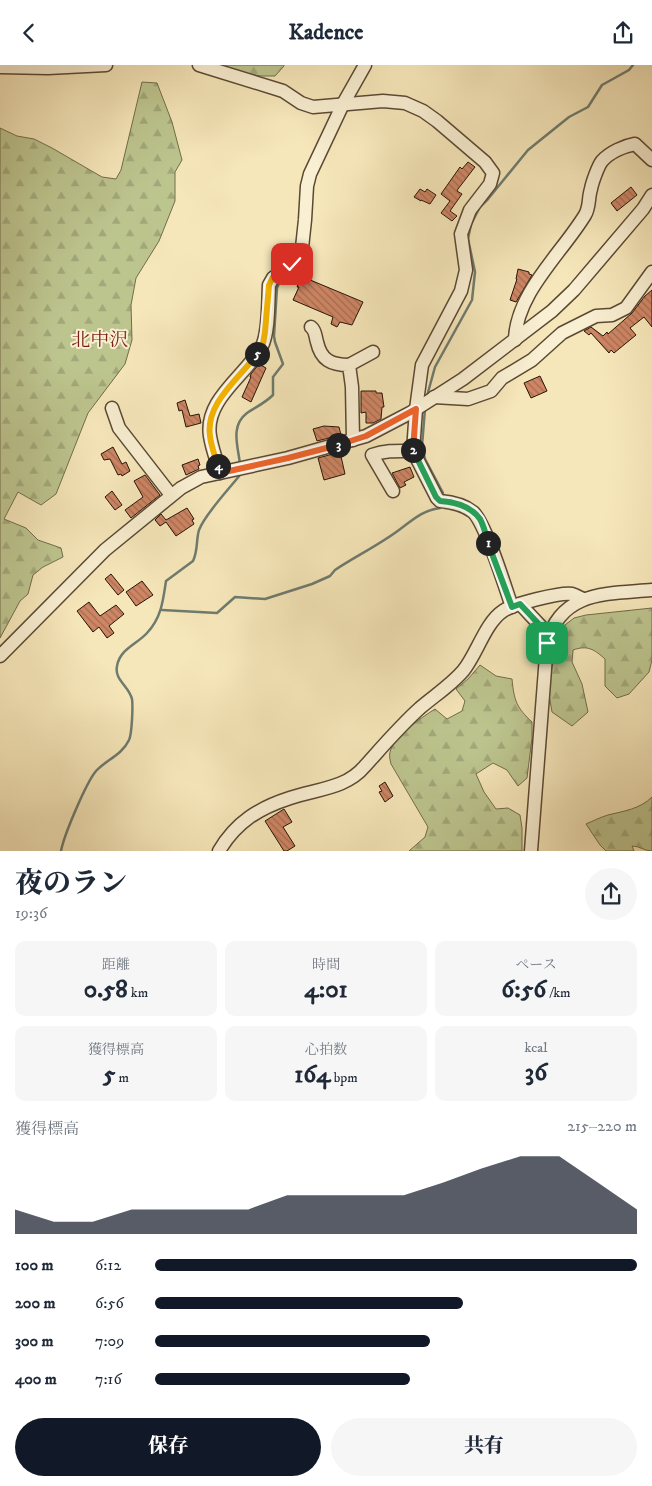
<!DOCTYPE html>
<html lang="ja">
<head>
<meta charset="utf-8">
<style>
	:root { --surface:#fff; --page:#f6f6f7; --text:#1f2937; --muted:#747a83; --accent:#111827 }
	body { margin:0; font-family:"IM FELL DW Pica","Noto Serif JP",serif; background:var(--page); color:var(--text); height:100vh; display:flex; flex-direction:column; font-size:19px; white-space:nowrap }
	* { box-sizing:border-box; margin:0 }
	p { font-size:16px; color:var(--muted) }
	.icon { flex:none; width:28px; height:28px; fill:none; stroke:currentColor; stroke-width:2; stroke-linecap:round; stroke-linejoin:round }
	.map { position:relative; height:786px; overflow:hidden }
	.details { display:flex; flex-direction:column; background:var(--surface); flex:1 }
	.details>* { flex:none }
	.pin { position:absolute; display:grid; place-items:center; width:42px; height:42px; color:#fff; margin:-21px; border-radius:10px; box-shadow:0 2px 8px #0006 }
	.km { position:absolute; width:25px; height:25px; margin:-12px; border-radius:50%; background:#222; color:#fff; font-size:14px; line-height:25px; text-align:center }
	.round { display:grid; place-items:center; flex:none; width:52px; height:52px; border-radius:26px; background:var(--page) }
	.headline { display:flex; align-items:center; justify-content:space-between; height:85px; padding:0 15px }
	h1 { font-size:28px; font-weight:800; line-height:38px }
	.stats { display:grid; grid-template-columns:repeat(3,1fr); gap:8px; height:85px; padding:5px 15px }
	.stats div { display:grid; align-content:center; border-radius:10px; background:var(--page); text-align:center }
	.stats b { font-size:25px; font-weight:800 }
	.stats small { font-size:14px; font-weight:400 }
	.stats p { font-size:14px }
	.chart { height:140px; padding:10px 15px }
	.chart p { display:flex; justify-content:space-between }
	.chart svg { width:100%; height:90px; margin-top:5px; fill:var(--accent); opacity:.7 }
	.primary-button { display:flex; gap:10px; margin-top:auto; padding:10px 15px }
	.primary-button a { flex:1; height:58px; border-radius:30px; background:var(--accent); color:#fff; font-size:20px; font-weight:800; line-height:58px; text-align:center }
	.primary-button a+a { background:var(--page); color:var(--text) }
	ul { padding:0 15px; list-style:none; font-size:16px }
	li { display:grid; grid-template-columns:80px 60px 1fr; align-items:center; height:38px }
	li i { height:12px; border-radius:6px; background:var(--accent) }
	header { display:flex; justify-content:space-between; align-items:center; height:65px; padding:0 15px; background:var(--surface); font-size:22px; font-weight:800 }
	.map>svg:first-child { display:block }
	.forest { fill:url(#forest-firs); stroke:#726c4b }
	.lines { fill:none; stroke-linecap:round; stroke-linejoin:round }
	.stream { stroke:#6e7b6f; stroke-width:2.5 }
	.building { fill:url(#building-back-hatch); stroke:#271407 }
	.minor-casing { stroke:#5b4934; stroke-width:15 }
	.minor { stroke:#f9efd2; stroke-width:12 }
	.split-1-casing { stroke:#fff; stroke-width:10 }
	.split-2-casing { stroke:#fff; stroke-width:10 }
	.split-3-casing { stroke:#fff; stroke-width:10 }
	.split-4-casing { stroke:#fff; stroke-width:10 }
	.split-5-casing { stroke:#fff; stroke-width:10 }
	.split-6-casing { stroke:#fff; stroke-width:10 }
	.split-1 { stroke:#22a559; stroke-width:6 }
	.split-2 { stroke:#22a559; stroke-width:6 }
	.split-3 { stroke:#f0652b; stroke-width:6 }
	.split-4 { stroke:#f0652b; stroke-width:6 }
	.split-5 { stroke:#f5b400; stroke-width:6 }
	.split-6 { stroke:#f5b400; stroke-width:6 }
	.labels { text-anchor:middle; stroke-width:4; stroke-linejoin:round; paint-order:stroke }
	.neighbourhood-label { font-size:19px; fill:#7a1f14; stroke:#f9efd2 }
</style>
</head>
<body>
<header><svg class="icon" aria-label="back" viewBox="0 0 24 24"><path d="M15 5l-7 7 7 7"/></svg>Kadence<svg class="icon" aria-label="share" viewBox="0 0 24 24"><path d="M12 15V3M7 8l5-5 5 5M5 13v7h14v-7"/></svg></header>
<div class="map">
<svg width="652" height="786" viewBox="0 0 652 786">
	<defs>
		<pattern id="forest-firs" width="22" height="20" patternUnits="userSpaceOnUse" patternTransform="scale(1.25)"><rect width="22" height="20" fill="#bdc58f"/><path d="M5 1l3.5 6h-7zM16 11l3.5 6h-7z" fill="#a2a87a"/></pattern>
		<pattern id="building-back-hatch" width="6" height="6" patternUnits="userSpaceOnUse" patternTransform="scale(1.25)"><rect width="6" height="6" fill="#ce8665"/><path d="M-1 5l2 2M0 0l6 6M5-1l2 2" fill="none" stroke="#a76c51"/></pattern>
	</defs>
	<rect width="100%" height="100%" fill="#f6e7ba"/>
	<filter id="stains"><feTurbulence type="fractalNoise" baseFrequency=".004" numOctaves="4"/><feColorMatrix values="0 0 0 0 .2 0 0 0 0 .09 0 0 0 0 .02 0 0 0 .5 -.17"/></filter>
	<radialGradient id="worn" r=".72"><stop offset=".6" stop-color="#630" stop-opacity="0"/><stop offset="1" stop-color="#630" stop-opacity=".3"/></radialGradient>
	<g class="forest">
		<polygon points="226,0 284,0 284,1 275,11 261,11 231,6"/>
		<polygon points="142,17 157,18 172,57 182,95 175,107 175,136 159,176 136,213 131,240 132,275 125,299 88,348 56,429 41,440 18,427 4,454 26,463 38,475 61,483 63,492 43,502 33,510 28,529 20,536 0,573 0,63 17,71 34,74 52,83 102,112 116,114 121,105"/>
		<path d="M652,543V595L649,607L629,629L617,633L605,621V594C594,584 587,580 573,585L572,597L582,619L588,647L572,661L552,647L548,624L552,576L565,560L574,553L586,550Z"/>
		<path d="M480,600L496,611L512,614C514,636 517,643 532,657V673L527,713L518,721L507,705L493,698L476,709L484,727L496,744L508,743L520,750L522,763V786H409L425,772L428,762L391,699C390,695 389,691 390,687C394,671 421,653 435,644L447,654L462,646L465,636L456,624L468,614Z"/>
		<path d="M652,732V786C644,786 640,781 632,781L634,786H606L600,780L586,759C593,756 601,752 608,750C624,746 640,744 652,732Z"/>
	</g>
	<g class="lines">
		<g class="stream">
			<polyline points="293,206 299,201"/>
			<polyline points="427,331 435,302 472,235 475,207 468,174 471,159 480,142 488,134 528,85 569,52 588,42 602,20 629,5 633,0"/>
			<polyline points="425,344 422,381 425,394 443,428"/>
			<path d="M240,399C238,381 230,361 247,348C256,342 265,338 273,330V312L283,299L275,277L274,271L277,223L280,216L284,212"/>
			<path d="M162,545L217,548L235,532L265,534L312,519L330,511L335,505C356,491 379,480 399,465C414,454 421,446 440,443"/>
			<path d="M61,786C64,770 86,718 96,706C106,695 122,690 129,675C132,669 133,641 132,634C129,621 114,615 117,601C120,584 136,580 147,568C161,553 163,537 166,516L193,496C198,486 196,475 199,465C205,449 229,424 240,410V407"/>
		</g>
	</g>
	<g class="building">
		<polygon points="468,97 475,102 458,124 457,126 462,129 450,146 457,151 452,156 441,148 450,136 441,129 460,102 462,104"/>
		<polygon points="631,122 637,130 617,146 611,138"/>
		<polygon points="420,124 425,127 427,124 436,130 430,139 421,135 421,136 414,132"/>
		<polygon points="518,204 529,207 529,209 532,210 516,237 510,235 517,214 516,214"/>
		<polygon points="303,212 363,237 352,260 340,257 337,262 331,259 333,252 293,235 299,222 297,222 300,215 301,215"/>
		<polygon points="652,225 652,262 644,252 630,263 636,270 614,288 611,285 609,288 591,268 589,270 584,266 591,262 603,271 607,267 608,269 632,248 645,231"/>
		<polygon points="259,299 266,303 251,337 242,332 251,312 250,312 251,309"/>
		<polygon points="540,311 547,326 531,333 524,318"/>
		<polygon points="361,326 376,326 376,328 382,328 384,342 382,342 381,354 373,358 366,358 366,347 361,348"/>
		<polygon points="185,335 190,351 199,349 201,358 186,362 182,345 179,346 177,338"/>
		<polygon points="324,361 339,362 341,370 317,376 313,364"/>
		<polygon points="113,382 122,399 126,397 130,406 122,411 121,409 118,410 110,394 104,395 101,389"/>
		<polygon points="340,387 345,409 324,415 318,393"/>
		<polygon points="198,394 200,400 198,401 199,404 186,410 182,400"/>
		<polygon points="410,402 414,412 404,417 406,420 400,423 392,408"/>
		<polygon points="145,410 160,430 131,453 125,445 143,432 134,416"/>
		<polygon points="112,426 122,440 115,445 105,432"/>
		<polygon points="187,443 194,454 192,455 194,459 176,471 166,457 160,461 155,455 161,449 166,455"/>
		<polygon points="111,509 124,525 118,530 105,514"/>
		<polygon points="142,516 153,530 136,541 126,527"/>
		<polygon points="89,537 100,551 116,540 124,549 109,561 114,568 107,573 99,562 93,567 77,546"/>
		<polygon points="385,717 393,731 385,737 379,727 382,726 379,721"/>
		<polygon points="284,744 292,757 283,762 295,781 287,786 284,786 265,756"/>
	</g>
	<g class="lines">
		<g class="minor-casing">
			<g id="minor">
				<path d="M199,0L283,26L301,38L313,42L383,36L405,38L423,46L437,56L485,97L493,108L490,119L470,145L461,169L466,205L461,226L422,300L416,344L413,386L437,433L440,436C452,437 463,439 473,447C486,459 505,522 512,542"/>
				<polyline points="0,2 48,3 106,0"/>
				<path d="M311,262C316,266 315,271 317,277C321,295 331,300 349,300L352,322L353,375"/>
				<path d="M515,275C516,228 562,188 585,150C590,142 588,133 591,124C592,118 598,101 602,96C610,87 624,81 635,79L652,95"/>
				<polyline points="349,300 373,287"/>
				<polyline points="434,332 468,334 491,326 502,313 532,295 562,268 596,251 612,250 626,243 652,207"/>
				<polyline points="112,343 119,363 171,430"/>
				<path d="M220,408C217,396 212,384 210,371C204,334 247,310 262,281C269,267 268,237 269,220L273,213L301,192L305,155L307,121L310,109L343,39L365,0"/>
				<path d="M393,426L372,390C386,385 399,386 413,386"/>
				<polyline points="520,539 549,570"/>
				<polyline points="0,591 105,485 181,423 201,412 288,393 366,371 410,348 463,314 552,246 574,225 643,144 652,130"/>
				<path d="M219,786C236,757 259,743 290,733C316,724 346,724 365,701C383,681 400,661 420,643C434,631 451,620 463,606C477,589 485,558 503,546C513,539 561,527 572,529C576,530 580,533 583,534"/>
				<path d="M531,786L547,578C561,525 608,529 652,525"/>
			</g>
		</g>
		<use href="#minor" class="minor"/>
	</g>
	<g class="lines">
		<g class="split-1-casing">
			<polyline id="split-1" points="488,478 512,542 520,539 549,570 547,578"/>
		</g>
		<g class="split-2-casing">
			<path id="split-2" d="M413,385L436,432L440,436C454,437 471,441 480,454C484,461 486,470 488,478"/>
		</g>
		<g class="split-3-casing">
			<polyline id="split-3" points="338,380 366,371 416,344 413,385"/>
		</g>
		<g class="split-4-casing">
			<polyline id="split-4" points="218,401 220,408 288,393 338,380"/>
		</g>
		<g class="split-5-casing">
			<path id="split-5" d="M218,401C215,391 211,381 210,371C205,338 240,313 257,289"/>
		</g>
		<g class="split-6-casing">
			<polyline id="split-6" points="257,289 263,279 265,267 269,220 273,212 292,199"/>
		</g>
		<use href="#split-1" class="split-1"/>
		<use href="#split-2" class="split-2"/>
		<use href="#split-3" class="split-3"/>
		<use href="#split-4" class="split-4"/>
		<use href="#split-5" class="split-5"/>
		<use href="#split-6" class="split-6"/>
	</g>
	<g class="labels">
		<g class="neighbourhood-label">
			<text x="100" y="281">北中沢</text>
		</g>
	</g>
	<rect width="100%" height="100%" filter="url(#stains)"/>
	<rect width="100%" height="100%" fill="url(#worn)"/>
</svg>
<div class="pin" style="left:547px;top:578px;background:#1e9e55"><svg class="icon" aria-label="arrive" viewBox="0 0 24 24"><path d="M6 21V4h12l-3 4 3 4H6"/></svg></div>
<div class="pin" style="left:292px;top:199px;background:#d93025"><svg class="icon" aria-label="check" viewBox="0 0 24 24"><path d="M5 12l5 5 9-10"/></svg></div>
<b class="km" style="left:488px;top:478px">1</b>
<b class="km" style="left:413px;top:385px">2</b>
<b class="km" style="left:338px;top:380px">3</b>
<b class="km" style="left:218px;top:401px">4</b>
<b class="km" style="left:257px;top:289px">5</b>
</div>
<section class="details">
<div class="headline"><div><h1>夜のラン</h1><p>19:36</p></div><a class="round"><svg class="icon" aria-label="share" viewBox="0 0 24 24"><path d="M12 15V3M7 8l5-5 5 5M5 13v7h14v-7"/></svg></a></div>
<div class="stats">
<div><p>距離</p><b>0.58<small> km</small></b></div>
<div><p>時間</p><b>4:01</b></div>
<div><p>ペース</p><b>6:56<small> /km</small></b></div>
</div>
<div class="stats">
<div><p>獲得標高</p><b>5<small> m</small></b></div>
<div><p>心拍数</p><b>164<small> bpm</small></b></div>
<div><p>kcal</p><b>36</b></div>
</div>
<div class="chart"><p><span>獲得標高</span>215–220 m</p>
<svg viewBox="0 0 160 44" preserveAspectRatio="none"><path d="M0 44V32L10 38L20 38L30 32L40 32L50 32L60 32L70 25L80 25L90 25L100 25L110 19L120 12L130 6L140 6L150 19L160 32V44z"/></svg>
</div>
<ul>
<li><b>100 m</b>6:12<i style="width:100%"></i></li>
<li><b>200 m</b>6:56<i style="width:64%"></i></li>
<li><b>300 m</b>7:09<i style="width:57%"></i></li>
<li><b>400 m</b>7:16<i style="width:53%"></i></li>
</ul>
<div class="primary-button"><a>保存</a><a>共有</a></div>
</section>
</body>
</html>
